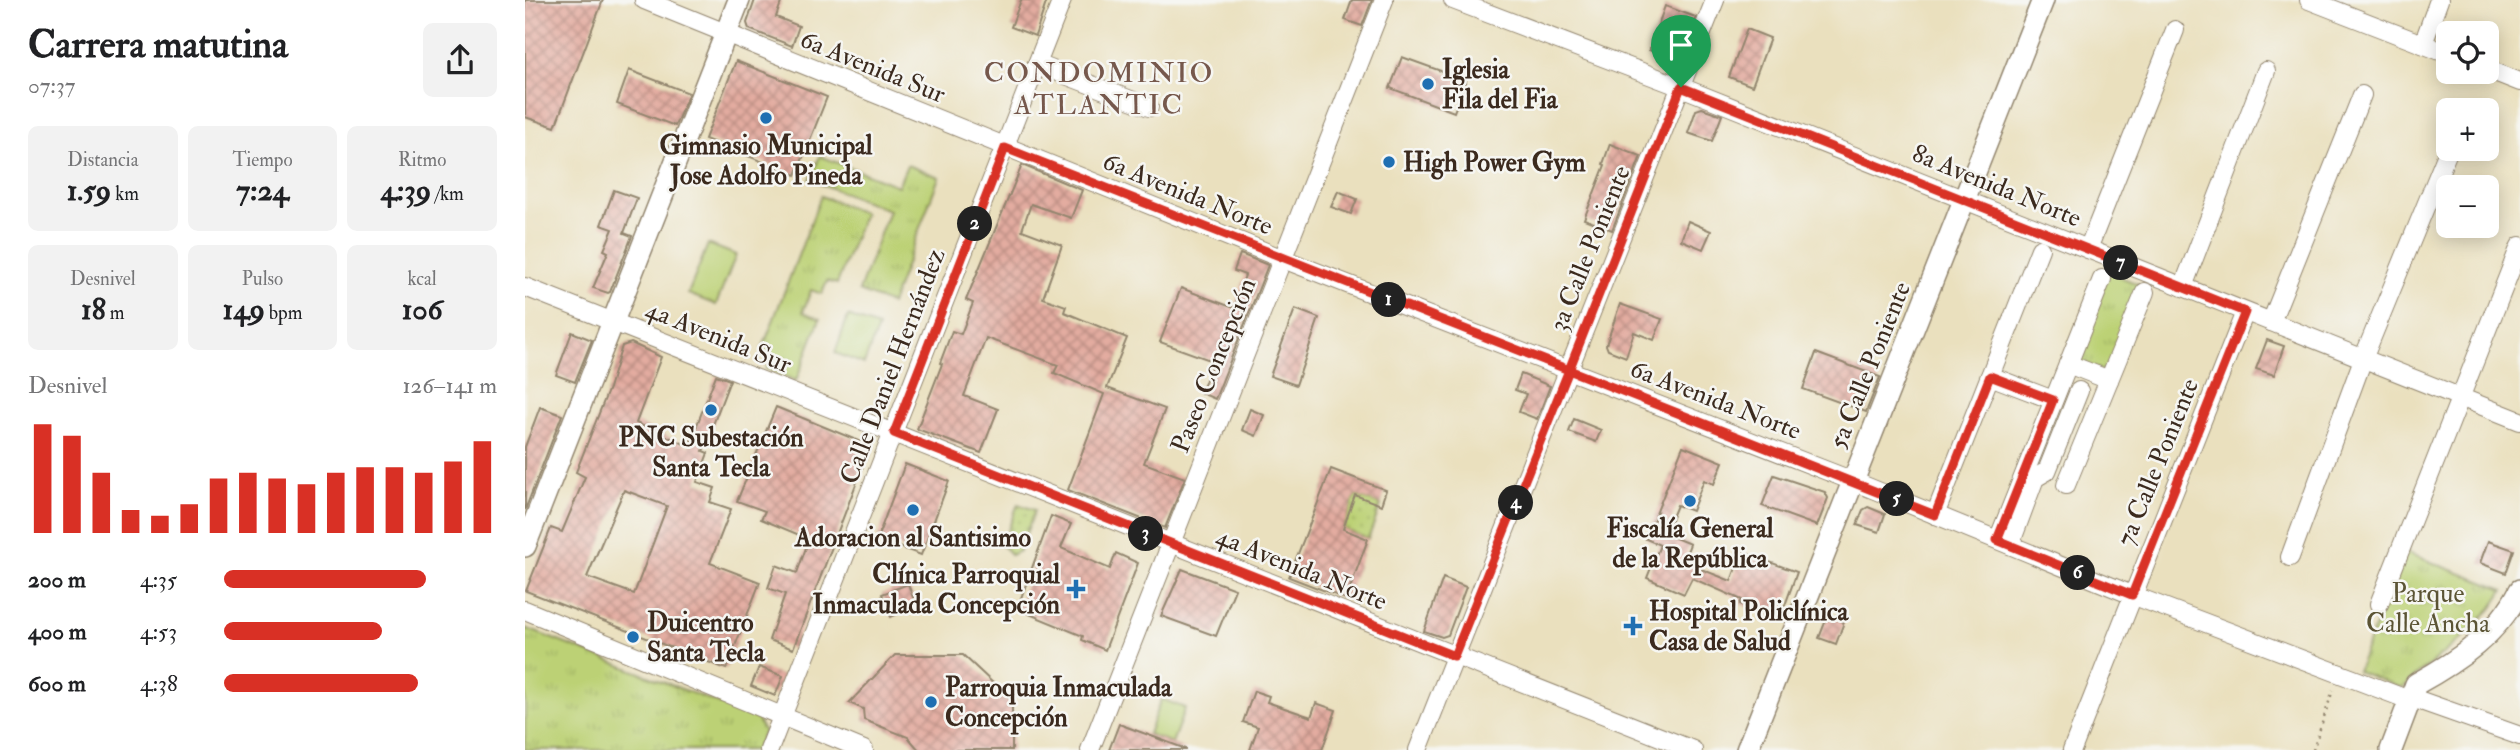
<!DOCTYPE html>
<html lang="es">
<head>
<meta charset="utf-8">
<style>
	:root { --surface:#fff; --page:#f2f2f2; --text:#202124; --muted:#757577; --accent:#d93025 }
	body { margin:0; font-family:"IM FELL Double Pica",serif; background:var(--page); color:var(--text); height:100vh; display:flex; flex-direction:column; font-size:26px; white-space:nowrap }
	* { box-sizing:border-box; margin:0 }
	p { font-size:23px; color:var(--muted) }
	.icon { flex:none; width:38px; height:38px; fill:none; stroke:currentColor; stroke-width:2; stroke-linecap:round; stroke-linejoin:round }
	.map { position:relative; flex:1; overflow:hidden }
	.sheet { display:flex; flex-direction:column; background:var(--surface); width:525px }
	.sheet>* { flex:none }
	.controls { position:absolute; left:1911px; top:21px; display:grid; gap:14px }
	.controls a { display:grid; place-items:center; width:63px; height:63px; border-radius:10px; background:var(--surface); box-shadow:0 4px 18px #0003; font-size:35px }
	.pin { position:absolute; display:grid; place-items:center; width:60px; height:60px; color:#fff; margin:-72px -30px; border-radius:50% 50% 50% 0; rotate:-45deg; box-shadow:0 0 7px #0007 }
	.pin .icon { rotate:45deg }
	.km { position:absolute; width:35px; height:35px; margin:-18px; border-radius:50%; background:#222; color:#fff; font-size:19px; line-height:35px; text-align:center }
	.round { display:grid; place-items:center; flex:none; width:74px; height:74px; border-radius:10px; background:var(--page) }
	.head { display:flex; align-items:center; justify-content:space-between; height:119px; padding:0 28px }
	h1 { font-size:38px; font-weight:700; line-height:52px }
	.stats { display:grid; grid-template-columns:repeat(3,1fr); gap:10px; height:119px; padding:7px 28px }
	.stats div { display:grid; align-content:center; border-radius:10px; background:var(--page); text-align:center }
	.stats b { font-size:30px; font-weight:700 }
	.stats small { font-size:19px; font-weight:400 }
	.stats p { font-size:19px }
	.chart { height:196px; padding:14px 28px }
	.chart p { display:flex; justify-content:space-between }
	.chart svg { width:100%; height:126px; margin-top:7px; stroke:var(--accent); stroke-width:6 }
	ul { padding:0 28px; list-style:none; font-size:23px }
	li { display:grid; grid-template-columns:112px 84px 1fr; align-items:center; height:52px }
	li i { height:18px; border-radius:9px; background:var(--accent) }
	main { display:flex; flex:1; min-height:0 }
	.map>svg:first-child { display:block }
	.grass { fill:url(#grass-tufts); stroke:#7c7e4a; stroke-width:2 }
	.garden { fill:url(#garden-dots); stroke:#7c7e4a; stroke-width:2 }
	.pitch { fill:#bcd175; stroke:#7c7e4a; stroke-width:2 }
	.building { fill:url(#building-cross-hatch); fill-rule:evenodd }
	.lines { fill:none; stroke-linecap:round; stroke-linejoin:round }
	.minor-casing { stroke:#92856e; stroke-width:20 }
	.major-casing { stroke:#92856e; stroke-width:24 }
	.path { stroke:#92856e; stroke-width:2.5; stroke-dasharray:2 5; stroke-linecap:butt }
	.minor { stroke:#fff; stroke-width:18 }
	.major { stroke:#fff; stroke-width:21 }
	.route-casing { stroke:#fff; stroke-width:14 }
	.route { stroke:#d93025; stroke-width:9 }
	.poi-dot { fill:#1f6fb2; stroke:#f6f6f2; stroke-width:2.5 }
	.labels { text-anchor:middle; stroke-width:5; stroke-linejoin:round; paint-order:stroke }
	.street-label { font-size:26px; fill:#3b2a1e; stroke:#f6f6f2 }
	.poi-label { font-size:26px; font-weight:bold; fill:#3b2a1e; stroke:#f6f6f2; text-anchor:start }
	.park-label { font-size:26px; fill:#5b5434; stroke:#f6f6f2 }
	.neighbourhood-label { font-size:28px; letter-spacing:2px; fill:#76584c; stroke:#f6f6f2 }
</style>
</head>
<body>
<main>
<section class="sheet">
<div class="head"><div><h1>Carrera matutina</h1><p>07:37</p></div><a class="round"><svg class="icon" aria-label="share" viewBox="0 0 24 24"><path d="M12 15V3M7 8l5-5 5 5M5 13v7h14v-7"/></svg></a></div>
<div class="stats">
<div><p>Distancia</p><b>1.59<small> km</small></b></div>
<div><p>Tiempo</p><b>7:24</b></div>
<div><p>Ritmo</p><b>4:39<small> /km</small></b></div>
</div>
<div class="stats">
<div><p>Desnivel</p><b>18<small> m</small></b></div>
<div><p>Pulso</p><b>149<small> bpm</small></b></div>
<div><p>kcal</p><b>106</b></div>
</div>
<div class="chart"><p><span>Desnivel</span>126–141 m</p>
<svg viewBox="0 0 160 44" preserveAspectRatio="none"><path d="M5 44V6M15 44V10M25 44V23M35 44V36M45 44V38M55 44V34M65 44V25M75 44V23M85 44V25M95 44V27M105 44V23M115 44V21M125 44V21M135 44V23M145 44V19M155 44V12"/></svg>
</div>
<ul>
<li><b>200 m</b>4:35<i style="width:74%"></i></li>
<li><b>400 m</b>4:53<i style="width:58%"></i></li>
<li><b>600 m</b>4:38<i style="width:71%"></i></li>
</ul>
</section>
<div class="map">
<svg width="1995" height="750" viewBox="0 0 1995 750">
	<defs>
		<pattern id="grass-tufts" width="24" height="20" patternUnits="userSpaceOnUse" patternTransform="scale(1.75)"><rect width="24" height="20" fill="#bcd175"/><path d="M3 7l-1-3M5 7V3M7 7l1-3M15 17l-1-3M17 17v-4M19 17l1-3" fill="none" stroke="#a2b465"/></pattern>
		<pattern id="garden-dots" width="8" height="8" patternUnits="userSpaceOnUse" patternTransform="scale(1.75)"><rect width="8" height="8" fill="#bcd175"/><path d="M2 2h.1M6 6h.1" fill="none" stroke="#a2b465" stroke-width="1.8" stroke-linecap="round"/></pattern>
		<pattern id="building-cross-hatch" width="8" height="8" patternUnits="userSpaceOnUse" patternTransform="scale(1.75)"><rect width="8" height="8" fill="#e3aca0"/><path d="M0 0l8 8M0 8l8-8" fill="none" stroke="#b98c82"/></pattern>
	</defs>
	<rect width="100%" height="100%" fill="#f6f6f2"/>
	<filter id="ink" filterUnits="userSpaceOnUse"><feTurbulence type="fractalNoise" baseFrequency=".0143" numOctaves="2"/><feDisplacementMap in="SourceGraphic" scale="14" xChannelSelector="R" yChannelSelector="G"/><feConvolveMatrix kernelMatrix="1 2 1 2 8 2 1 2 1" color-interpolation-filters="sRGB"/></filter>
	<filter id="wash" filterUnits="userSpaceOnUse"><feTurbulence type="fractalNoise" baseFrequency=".00686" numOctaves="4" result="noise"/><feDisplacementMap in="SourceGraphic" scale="28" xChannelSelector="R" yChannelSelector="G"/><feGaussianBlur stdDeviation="1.57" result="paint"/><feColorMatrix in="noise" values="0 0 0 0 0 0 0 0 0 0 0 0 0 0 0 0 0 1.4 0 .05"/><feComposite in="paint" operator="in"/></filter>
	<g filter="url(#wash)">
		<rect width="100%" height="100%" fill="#eae0be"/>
		<g class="grass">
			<polygon points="295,156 373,186 382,165 414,177 366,304 334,291 364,210 285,180"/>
			<polygon points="296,196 339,213 312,284 302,281 297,294 286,290 278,312 295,319 271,381 241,369 247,354 237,350"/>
			<polygon points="1583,272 1618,286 1583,373 1548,359"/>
			<polygon points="1880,552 1979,590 1966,609 1940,635 1878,687 1873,687 1832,671"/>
			<polygon points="0,628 231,718 239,731 231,750 0,750"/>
		</g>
		<g class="garden">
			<polygon points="830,495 856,505 843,539 818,529"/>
			<polygon points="493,504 510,510 494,551 486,555 477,545"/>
		</g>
		<g class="pitch">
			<polygon points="183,244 211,255 191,305 163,294"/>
			<polygon points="323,316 353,327 339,364 310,353"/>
			<polygon points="636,699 660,708 647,743 623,734"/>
		</g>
		<g id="blocks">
			<g class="building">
				<polygon points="0,0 78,0 30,127 0,117"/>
				<polygon points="230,0 257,0 251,17 274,26 267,46 224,29 222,23"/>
				<polygon points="496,0 522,0 510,36 486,27"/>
				<polygon points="827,0 847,0 837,26 820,20"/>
				<polygon points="1140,6 1171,17 1155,58 1147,59 1124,50"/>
				<polygon points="1222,29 1245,38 1227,86 1204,77"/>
				<polygon points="877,57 941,80 929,112 865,88"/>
				<polygon points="211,61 302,97 271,175 180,139"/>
				<polygon points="104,70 164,93 150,126 92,104"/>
				<polygon points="1177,108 1197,115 1187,141 1163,133 1171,110"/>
				<polygon points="1085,144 1116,156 1087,230 1059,219 1080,165 1078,164"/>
				<polygon points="497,165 557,190 546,218 506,204 497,230 537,245 518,298 541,306 539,312 602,338 582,388 640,409 619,463 660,478 640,528 543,490 579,394 529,373 533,365 461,338 439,396 473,409 456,453 392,429 417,364 415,363 427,331 436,334 448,303 441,300"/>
				<polygon points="89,190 112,198 99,233 107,236 85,292 83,293 68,288 83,252 79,250 88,229 76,225"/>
				<polygon points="813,191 832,199 826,214 806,207"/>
				<polygon points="1163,221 1186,231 1178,249 1156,240"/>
				<polygon points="715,254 743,265 690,399 676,393 688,361 635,342 656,288 709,308 720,275 709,271"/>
				<polygon points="1095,304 1137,319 1129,340 1109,332 1101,357 1083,350 1081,345"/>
				<polygon points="770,309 794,318 771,385 745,376"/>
				<polygon points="47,332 67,340 50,382 31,375"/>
				<polygon points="1742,340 1759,346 1749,375 1731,369"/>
				<path d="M106,343L136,357L111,423L164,446L191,375L205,380L178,451L183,453L172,482L190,488L185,502L206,509L185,563L235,582L201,669L1,591L26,528L37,532L60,477L51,472L84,388L97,346ZM99,490L142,506L109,594L62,577Z"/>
				<polygon points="1291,353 1355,377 1341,412 1278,389"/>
				<polygon points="996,374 1025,386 1012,419 994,412 1001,394 990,390"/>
				<polygon points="15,407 37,415 0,510 0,447"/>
				<polygon points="251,407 341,444 344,450 268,649 244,640 260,594 243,588 251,565 272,573 284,539 236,519 240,511 212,501"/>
				<polygon points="725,409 739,415 731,436 717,430"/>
				<polygon points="1049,419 1076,430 1071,442 1044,432"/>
				<polygon points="1158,446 1198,462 1189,484 1179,480 1167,511 1152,505 1140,534 1165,544 1158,562 1206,581 1217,552 1272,572 1255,619 1215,604 1217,600 1167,578 1159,594 1122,578 1135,545 1121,539"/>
				<polygon points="380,464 424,481 396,555 352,539"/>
				<polygon points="806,469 861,490 856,505 830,495 818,529 843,539 821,599 764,577"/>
				<polygon points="1249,475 1300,492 1303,498 1292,526 1237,506"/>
				<polygon points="1343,507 1360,514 1354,532 1332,525 1338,510"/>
				<polygon points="526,516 546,524 536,548 585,569 591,553 613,563 580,650 557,640 558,636 492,609"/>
				<polygon points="1963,541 1989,550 1981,573 1955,563"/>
				<polygon points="657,569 710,589 691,636 636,616"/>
				<polygon points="918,578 941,587 923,635 917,637 899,631"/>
				<polygon points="383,584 391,606 366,617 357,594"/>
				<polygon points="1303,615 1319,622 1311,644 1294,638"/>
				<polygon points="370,655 438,655 487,701 487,750 394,750 383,737 339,720 338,709 324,703"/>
				<polygon points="234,667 258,676 250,696 226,686"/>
				<polygon points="729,691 744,696 742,702 786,717 791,703 811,710 797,750 725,750 733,727 718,722"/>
				<polygon points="594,724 661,749 661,750 584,750"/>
			</g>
		</g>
	</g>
	<g filter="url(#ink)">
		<use href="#blocks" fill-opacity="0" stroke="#92856e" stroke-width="2"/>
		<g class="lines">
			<g class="minor-casing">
				<g id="minor">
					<polyline points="119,0 758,259 1328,481 1607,595 1884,700"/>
					<polyline points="928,0 1156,87 1995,421"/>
					<polyline points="1784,0 1923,54"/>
					<polyline points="1898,44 1914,0"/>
					<polyline points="512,64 624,107"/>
					<polyline points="1962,69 1995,82"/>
					<polyline points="1563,249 1650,30"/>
					<polyline points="0,287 1168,750"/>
					<polyline points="1658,287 1741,71"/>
					<polyline points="1746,322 1837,95"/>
					<polyline points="1543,364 1584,380"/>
					<polyline points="1465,376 1528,400"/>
					<polyline points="1541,485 1620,292"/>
					<polyline points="1410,515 1515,249"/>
					<polyline points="1473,540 1577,279"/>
					<polyline points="1485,545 1510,478 1522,471 1554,391"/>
					<polyline points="1765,557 1838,359 1924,149"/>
					<polyline points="1854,604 1995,246"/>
					<polyline points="0,610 339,750"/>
					<polyline points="1896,701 1995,736"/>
					<polyline points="244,750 537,0"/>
					<polyline points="565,750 859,0"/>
					<polyline points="893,750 1190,0"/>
					<polyline points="1547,750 1720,312"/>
				</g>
			</g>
			<g class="major-casing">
				<g id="major">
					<polyline points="0,546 214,0"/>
					<polyline points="1222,750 1518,0"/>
					<path d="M1866,750L1891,684C1933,661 1973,634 1995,590"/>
				</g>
			</g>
			<polyline class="path" points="1788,750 1808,690"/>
			<use href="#minor" class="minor"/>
			<use href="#major" class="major"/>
		</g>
	</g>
	<g class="lines" filter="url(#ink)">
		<g class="route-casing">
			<polyline id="route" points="1156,87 1044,370 480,148 369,433 929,656 1044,370 1410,515 1465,376 1528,400 1472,540 1607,595 1720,312 1156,87"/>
		</g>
		<use href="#route" class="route"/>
	</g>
	<g class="poi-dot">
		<circle cx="903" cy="84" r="7"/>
		<circle cx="241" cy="118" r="7"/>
		<circle cx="864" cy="162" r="7"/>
		<circle cx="186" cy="410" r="7"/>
		<circle cx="1165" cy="501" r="7"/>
		<circle cx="388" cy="510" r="7"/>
		<path d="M547.5 578.5h7v7h7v7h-7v7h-7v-7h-7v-7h7z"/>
		<path d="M1104.5 615.5h7v7h7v7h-7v7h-7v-7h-7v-7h7z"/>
		<circle cx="108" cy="637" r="7"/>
		<circle cx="406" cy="702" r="7"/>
	</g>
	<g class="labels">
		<g class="street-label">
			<text transform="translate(348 66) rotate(22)" y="9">6a Avenida Sur</text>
			<text transform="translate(1472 185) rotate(22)" y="9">8a Avenida Norte</text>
			<text transform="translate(663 193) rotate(22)" y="9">6a Avenida Norte</text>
			<text transform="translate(1064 248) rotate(-68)" y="9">3a Calle Poniente</text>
			<text transform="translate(194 336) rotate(22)" y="9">4a Avenida Sur</text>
			<text transform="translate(688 365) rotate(-68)" y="9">Paseo Concepción</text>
			<text transform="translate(1344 365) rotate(-68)" y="9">5a Calle Poniente</text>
			<text transform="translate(367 366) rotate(-69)" y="9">Calle Daniel Hernández</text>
			<text transform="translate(1191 399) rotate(21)" y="9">6a Avenida Norte</text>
			<text transform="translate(1632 462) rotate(-68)" y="9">7a Calle Poniente</text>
			<text transform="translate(777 568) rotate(22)" y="9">4a Avenida Norte</text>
		</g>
		<g class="poi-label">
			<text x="917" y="78">Iglesia<tspan x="917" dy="30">Fila del Fia</tspan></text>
			<text x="241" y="154" text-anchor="middle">Gimnasio Municipal<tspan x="241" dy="30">Jose Adolfo Pineda</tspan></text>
			<text x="878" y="171">High Power Gym</text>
			<text x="186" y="446" text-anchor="middle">PNC Subestación<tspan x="186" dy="30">Santa Tecla</tspan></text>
			<text x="1165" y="537" text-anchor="middle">Fiscalía General<tspan x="1165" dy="30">de la República</tspan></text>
			<text x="388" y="546" text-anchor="middle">Adoracion al Santisimo</text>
			<text x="535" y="583" text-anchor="end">Clínica Parroquial<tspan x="535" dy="30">Inmaculada Concepción</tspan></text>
			<text x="1124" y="620">Hospital Policlínica<tspan x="1124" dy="30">Casa de Salud</tspan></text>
			<text x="122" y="631">Duicentro<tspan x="122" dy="30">Santa Tecla</tspan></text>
			<text x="420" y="696">Parroquia Inmaculada<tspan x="420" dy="30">Concepción</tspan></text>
		</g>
		<g class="park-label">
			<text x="1903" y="602">Parque<tspan x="1903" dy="30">Calle Ancha</tspan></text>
		</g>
		<g class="neighbourhood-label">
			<text x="574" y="82">CONDOMINIO<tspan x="574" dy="32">ATLANTIC</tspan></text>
		</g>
	</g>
</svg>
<div class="controls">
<a><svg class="icon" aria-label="locate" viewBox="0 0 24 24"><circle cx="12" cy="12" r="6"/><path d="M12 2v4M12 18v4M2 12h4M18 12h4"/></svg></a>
<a>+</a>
<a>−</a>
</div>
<div class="pin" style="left:1156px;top:87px;background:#1e9e55"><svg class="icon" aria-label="arrive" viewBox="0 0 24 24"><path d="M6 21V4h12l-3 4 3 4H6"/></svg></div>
<b class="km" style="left:864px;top:300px">1</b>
<b class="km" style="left:450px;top:224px">2</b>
<b class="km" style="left:621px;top:534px">3</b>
<b class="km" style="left:991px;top:503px">4</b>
<b class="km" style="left:1372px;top:499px">5</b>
<b class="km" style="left:1553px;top:573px">6</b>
<b class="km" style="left:1596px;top:263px">7</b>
</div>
</main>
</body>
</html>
